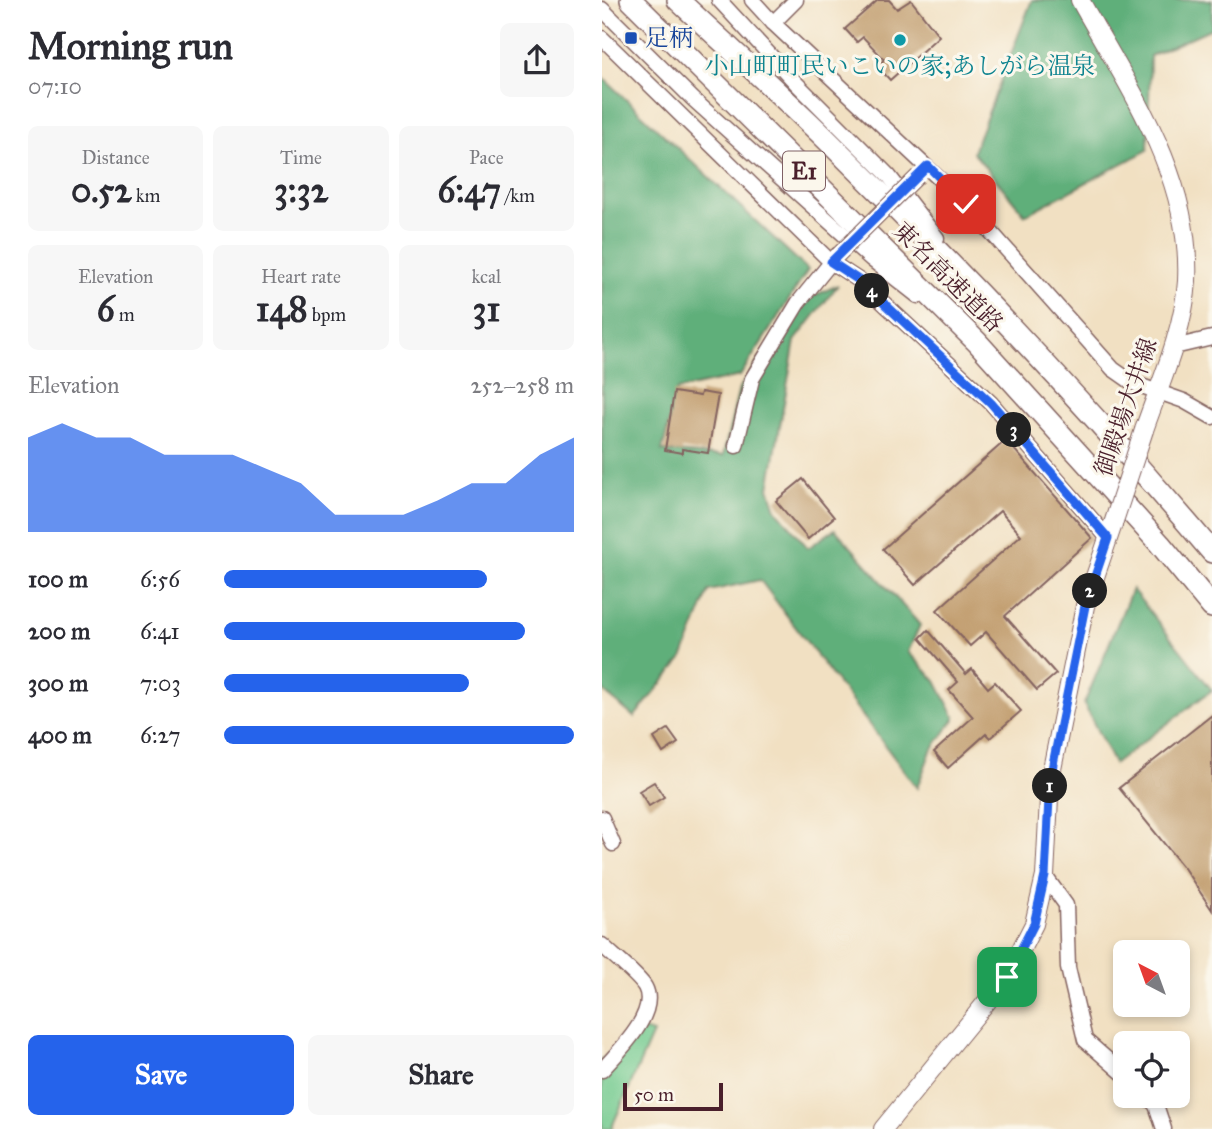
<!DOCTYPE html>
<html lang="en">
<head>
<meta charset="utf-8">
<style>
	:root { --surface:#fff; --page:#f7f7f7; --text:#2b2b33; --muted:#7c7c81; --accent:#2563eb }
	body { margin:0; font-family:"IM FELL Great Primer","Noto Serif JP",serif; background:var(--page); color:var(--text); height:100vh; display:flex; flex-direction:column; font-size:26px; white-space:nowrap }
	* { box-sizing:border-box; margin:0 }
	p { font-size:23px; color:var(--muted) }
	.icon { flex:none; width:38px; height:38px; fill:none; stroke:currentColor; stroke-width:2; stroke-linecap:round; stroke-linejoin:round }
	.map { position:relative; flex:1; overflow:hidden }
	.details { display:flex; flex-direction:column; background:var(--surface); width:602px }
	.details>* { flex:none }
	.needle { width:46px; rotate:319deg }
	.controls { position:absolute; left:511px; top:940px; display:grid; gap:14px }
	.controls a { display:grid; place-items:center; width:77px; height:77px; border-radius:10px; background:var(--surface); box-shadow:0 4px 10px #0003; font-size:35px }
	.scale { position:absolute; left:21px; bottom:18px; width:100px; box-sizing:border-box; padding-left:7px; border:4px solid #4a1f2b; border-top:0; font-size:19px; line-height:24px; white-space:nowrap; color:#4a1f2b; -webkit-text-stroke:5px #fbf7ec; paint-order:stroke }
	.pin { position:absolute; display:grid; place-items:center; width:60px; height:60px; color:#fff; margin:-30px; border-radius:14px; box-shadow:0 4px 10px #0006 }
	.km { position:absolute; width:35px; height:35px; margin:-18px; border-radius:50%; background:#222; color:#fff; font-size:19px; line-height:35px; text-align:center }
	.round { display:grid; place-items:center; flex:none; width:74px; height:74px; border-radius:10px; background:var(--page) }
	.headline { display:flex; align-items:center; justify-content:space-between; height:119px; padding:0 28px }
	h1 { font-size:38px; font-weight:700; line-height:52px }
	.figures { display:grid; grid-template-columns:repeat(3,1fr); gap:10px; height:119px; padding:7px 28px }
	.figures div { display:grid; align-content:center; border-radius:10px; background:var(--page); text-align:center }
	.figures b { font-size:35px; font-weight:700 }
	.figures small { font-size:19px; font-weight:400 }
	.figures p { font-size:19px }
	.chart { height:196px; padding:14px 28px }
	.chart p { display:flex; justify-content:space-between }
	.chart svg { width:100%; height:126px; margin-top:7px; fill:var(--accent); opacity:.7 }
	.action { display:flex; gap:14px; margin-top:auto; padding:14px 28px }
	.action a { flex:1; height:80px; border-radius:10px; background:var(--accent); color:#fff; font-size:28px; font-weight:700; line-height:80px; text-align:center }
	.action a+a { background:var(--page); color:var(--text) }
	ul { padding:0 28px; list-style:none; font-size:23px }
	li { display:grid; grid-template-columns:112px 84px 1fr; align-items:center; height:52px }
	li i { height:18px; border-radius:9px; background:var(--accent) }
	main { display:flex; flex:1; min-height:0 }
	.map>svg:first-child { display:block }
	.green { fill:#74cb90; stroke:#5f755e; stroke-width:2 }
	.forest { fill:#5faf7a; stroke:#546752; stroke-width:2 }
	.building { fill:#c29f71 }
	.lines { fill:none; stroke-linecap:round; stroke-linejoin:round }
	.minor-casing { stroke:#846360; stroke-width:17 }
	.major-casing { stroke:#846360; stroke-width:20 }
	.highway-casing { stroke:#846360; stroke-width:24 }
	.minor { stroke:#fff; stroke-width:14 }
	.major { stroke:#fff; stroke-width:18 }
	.highway { stroke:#fff; stroke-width:21 }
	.minor-bridge-casing { stroke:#846360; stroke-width:17; stroke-linecap:butt }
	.major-bridge-casing { stroke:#846360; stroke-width:20; stroke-linecap:butt }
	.minor-bridge { stroke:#fff; stroke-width:14 }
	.major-bridge { stroke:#fff; stroke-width:18 }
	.route-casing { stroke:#fff; stroke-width:14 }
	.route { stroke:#2563eb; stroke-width:9 }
	.transit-dot { fill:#1a4fb4; stroke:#fbf7ec; stroke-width:2.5 }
	.culture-dot { fill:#0f9aa8; stroke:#fbf7ec; stroke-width:2.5 }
	.labels { text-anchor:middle; stroke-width:6; stroke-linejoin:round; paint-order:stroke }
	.shield { fill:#fbf7ec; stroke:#7f6065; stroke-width:2 }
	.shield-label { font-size:23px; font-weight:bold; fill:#4a1f2b }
	.transit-label { font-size:24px; fill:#164399; stroke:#fbf7ec; text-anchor:start }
	.culture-label { font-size:24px; fill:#0d838f; stroke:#fbf7ec }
	.street-label { font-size:24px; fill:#4a1f2b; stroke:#fbf7ec }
</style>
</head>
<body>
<main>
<section class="details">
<div class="headline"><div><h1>Morning run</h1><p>07:10</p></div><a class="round"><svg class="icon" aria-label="share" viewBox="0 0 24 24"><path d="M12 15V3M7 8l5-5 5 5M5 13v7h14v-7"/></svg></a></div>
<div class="figures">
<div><p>Distance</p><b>0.52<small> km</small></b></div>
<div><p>Time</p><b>3:32</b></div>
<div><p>Pace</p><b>6:47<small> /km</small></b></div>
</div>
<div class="figures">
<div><p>Elevation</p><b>6<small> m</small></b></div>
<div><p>Heart rate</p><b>148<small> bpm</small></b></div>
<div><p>kcal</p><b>31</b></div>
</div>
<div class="chart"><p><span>Elevation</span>252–258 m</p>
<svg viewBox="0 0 160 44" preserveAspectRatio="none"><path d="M0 44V11L10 6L20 11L30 11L40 17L50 17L60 17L70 22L80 27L90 38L100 38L110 38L120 33L130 27L140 27L150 17L160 11V44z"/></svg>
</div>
<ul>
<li><b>100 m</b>6:56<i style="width:75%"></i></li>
<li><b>200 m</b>6:41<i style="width:86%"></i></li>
<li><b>300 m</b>7:03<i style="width:70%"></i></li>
<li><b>400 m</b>6:27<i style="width:100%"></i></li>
</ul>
<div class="action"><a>Save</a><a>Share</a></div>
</section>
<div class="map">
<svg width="610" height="1129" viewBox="0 0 610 1129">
	<rect width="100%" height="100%" fill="#fbf7ec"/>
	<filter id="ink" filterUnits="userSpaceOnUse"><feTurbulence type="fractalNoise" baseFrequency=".0143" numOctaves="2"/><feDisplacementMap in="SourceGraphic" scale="14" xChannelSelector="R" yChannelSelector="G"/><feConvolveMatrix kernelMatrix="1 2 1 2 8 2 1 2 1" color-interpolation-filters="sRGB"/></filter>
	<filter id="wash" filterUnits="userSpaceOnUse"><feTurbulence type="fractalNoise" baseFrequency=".00686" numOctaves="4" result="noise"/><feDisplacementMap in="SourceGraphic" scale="28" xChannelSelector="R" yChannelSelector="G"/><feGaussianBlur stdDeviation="1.57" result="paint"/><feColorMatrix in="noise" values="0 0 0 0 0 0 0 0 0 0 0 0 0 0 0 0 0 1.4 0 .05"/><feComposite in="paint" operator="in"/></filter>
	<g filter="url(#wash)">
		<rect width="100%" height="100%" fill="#f1e0c2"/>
		<polygon class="green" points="35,1028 51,1033 9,1129 0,1129 0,1060"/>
		<g class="forest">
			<polygon points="430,0 610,0 610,28 548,56 546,150 423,215 371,152"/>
			<polygon points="0,77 206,270 138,376 75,390 60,451 121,456 137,389 196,303 236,285 193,341 167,488 174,509 206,548 233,529 318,625 306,652 334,681 353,718 329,751 315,788 158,580 107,591 80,659 32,717 0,690"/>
			<polygon points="530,589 610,690 512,764 482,704"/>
		</g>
		<g id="blocks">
			<g class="building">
				<polygon points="276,0 287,0 295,9 309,0 337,36 288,80 276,67 282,59 261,37 255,42 243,29"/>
				<polygon points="72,392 98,396 99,392 116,395 106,453 80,449 80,453 63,450"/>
				<polygon points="404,440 490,538 403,616 454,674 435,690 384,632 368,646 335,610 419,535 398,511 313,585 281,549"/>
				<polygon points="201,479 232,517 206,539 174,501"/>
				<polygon points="326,630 364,674 370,669 386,688 393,682 419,711 388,738 384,734 346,768 332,752 371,717 347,690 356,682 318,638"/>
				<polygon points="610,715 610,910 582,868 517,788"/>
				<polygon points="66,729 76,743 61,753 52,738"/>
				<polygon points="52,782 62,797 47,806 37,791"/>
			</g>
		</g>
	</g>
	<g filter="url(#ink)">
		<use href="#blocks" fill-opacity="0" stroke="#846360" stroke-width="2"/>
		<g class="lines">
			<g class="minor-casing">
				<g id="minor">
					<polyline points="117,0 194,83 287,176 335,238"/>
					<polyline points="150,0 171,23 364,204 511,369 531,383 582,401 610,417"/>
					<polyline points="0,9 92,100 269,259 316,296"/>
					<polyline points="171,23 194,0"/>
					<polyline points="0,38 229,262 258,281 389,403 506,538"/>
					<polyline points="572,347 610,338"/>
					<polyline points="134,446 150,379 196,303 235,255"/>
					<polyline points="0,818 11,844"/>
					<polyline points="443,876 464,905 466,968 483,1040 523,1075"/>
					<path d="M0,945C10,955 37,976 43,987C57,1013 16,1052 0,1070"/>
					<polyline points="544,1096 554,1105 562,1129"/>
				</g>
			</g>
			<g class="major-casing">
				<g id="major">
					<path d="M478,0C526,87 590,176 585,281C582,330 558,384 542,430"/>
					<polyline points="281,1129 405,977 432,924 443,876 448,779 483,606 511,524"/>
				</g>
			</g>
			<g class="highway-casing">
				<g id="highway">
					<polyline points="29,0 375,342 558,544 610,607"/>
					<path d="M76,0C125,46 175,91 223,138C358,270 488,408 610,552"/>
				</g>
			</g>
			<use href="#minor" class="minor"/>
			<use href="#major" class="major"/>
			<use href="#highway" class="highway"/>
			<g class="minor-bridge-casing">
				<polyline id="minor-bridge" points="236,255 316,176"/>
			</g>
			<g class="major-bridge-casing">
				<polyline id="major-bridge" points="511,524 542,430"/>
			</g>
			<use href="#minor-bridge" class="minor-bridge"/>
			<use href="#major-bridge" class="major-bridge"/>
		</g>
	</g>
	<g class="lines" filter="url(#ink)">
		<g class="route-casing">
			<polyline id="route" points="364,204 326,166 229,262 258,281 389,403 506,538 483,606 448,779 443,876 432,924 405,977"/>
		</g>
		<use href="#route" class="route"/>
	</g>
	<rect class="transit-dot" x="22" y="31" width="14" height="14" rx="3.5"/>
	<circle class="culture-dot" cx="298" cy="40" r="7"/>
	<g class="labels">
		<rect class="shield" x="181" y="151.5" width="42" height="39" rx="5"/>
		<g class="shield-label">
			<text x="202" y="179">E1</text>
		</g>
		<g class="transit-label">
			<text x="43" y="46">足柄</text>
		</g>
		<g class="culture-label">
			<text x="298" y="74">小山町町民いこいの家;あしがら温泉</text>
		</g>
		<g class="street-label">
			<text transform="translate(346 277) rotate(45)" y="8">東名高速道路</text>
			<text transform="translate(524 407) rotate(-71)" y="8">御殿場大井線</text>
		</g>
	</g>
</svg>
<div class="controls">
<a><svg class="needle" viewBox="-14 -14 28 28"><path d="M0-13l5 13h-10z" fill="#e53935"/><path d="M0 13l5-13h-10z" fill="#7c7c81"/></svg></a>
<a><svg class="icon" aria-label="locate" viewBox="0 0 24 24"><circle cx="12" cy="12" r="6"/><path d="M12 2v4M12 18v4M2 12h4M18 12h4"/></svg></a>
</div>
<div class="scale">50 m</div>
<div class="pin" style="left:405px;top:977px;background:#1e9e55"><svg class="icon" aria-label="arrive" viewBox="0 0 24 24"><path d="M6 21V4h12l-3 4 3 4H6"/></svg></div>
<div class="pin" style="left:364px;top:204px;background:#d93025"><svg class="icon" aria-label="check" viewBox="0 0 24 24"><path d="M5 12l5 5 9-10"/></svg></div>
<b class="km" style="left:448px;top:786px">1</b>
<b class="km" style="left:488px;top:591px">2</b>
<b class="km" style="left:412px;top:430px">3</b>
<b class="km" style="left:270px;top:291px">4</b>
</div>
</main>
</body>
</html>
